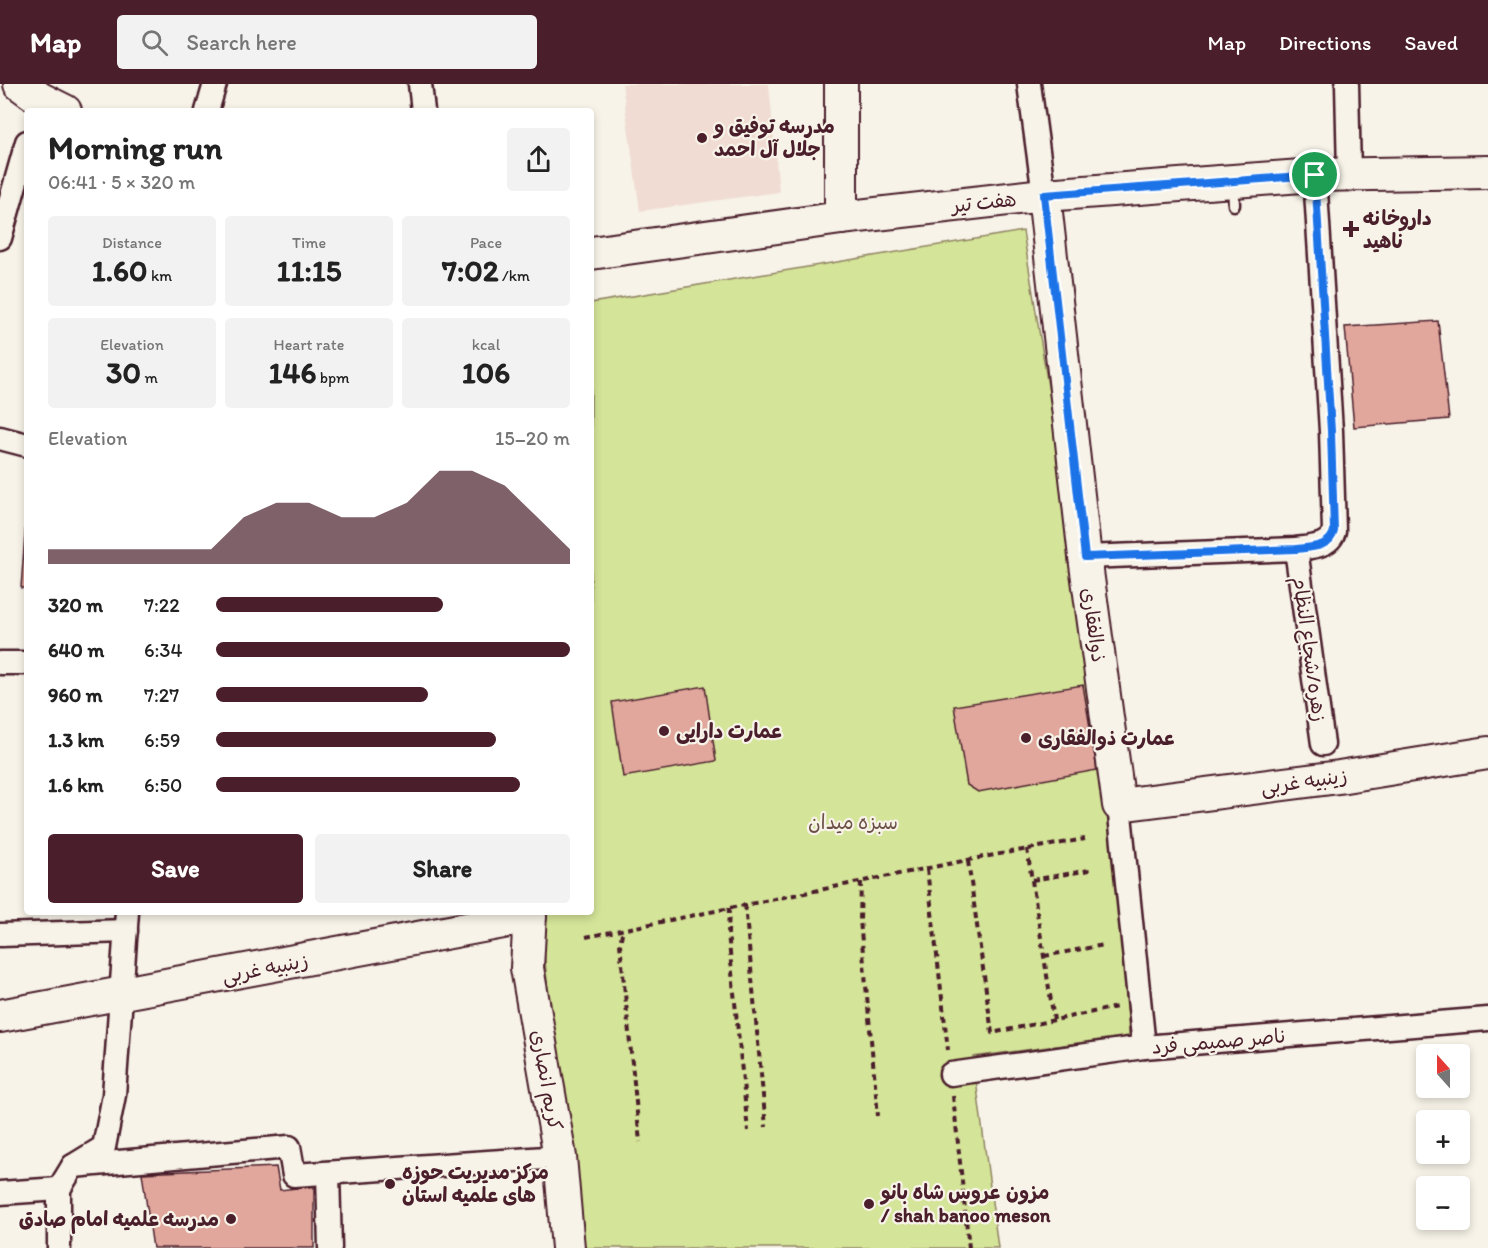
<!DOCTYPE html>
<html lang="en">
<head>
<meta charset="utf-8">
<style>
	:root { --surface:#fff; --page:#f2f2f2; --text:#222; --muted:#767676; --accent:#4a1f2b }
	body { margin:0; font-family:Itim,"Playpen Sans Arabic",sans-serif; background:var(--page); color:var(--text); height:100vh; display:flex; flex-direction:column; font-size:22px; white-space:nowrap }
	* { box-sizing:border-box; margin:0 }
	p { font-size:20px; color:var(--muted) }
	.icon { flex:none; width:33px; height:33px; fill:none; stroke:currentColor; stroke-width:2; stroke-linecap:round; stroke-linejoin:round }
	.map { position:relative; flex:1; overflow:hidden }
	.drawer { position:absolute; left:24px; top:24px; width:570px; height:807px; display:flex; flex-direction:column; background:var(--surface); border-radius:6px; box-shadow:0 3px 9px #0003 }
	.drawer>* { flex:none }
	.needle { width:39px; rotate:339deg }
	.controls { position:absolute; left:1416px; top:960px; display:grid; gap:12px }
	.controls a { display:grid; place-items:center; width:54px; height:54px; border-radius:6px; background:var(--surface); box-shadow:0 3px 9px #0003; font-size:30px }
	.pin { position:absolute; display:grid; place-items:center; width:51px; height:51px; color:#fff; margin:-26px; border:3px solid #fff; border-radius:50%; box-shadow:0 2px 6px #0007 }
	.round { display:grid; place-items:center; flex:none; width:63px; height:63px; border-radius:6px; background:var(--page) }
	.headline { display:flex; align-items:center; justify-content:space-between; height:102px; padding:0 24px }
	h1 { font-size:33px; font-weight:700; line-height:45px }
	.stats { display:grid; grid-template-columns:repeat(3,1fr); gap:9px; height:102px; padding:6px 24px }
	.stats div { display:grid; align-content:center; border-radius:6px; background:var(--page); text-align:center }
	.stats b { font-size:30px; font-weight:700 }
	.stats small { font-size:16px; font-weight:400 }
	.stats p { font-size:16px }
	.chart { height:168px; padding:12px 24px }
	.chart p { display:flex; justify-content:space-between }
	.chart svg { width:100%; height:108px; margin-top:6px; fill:var(--accent); opacity:.7 }
	.action { display:flex; gap:12px; margin-top:auto; padding:12px 24px }
	.action a { flex:1; height:69px; border-radius:6px; background:var(--accent); color:#fff; font-size:24px; font-weight:700; line-height:69px; text-align:center }
	.action a+a { background:var(--page); color:var(--text) }
	ul { padding:0 24px; list-style:none; font-size:20px }
	li { display:grid; grid-template-columns:96px 72px 1fr; align-items:center; height:45px }
	li i { height:15px; border-radius:8px; background:var(--accent) }
	header { display:flex; align-items:center; gap:36px; box-sizing:border-box; height:84px; padding:0 30px; background:var(--accent); color:#fff }
	header strong { font-size:28px }
	nav { display:flex; gap:33px; margin-inline-start:auto; font-size:21px }
	.search { width:420px; height:54px; background:var(--page); display:flex; align-items:center; gap:15px; box-sizing:border-box; padding:0 21px; border-radius:6px; color:var(--muted); font-size:22px }
	.map>svg:first-child { display:block }
	.built { fill:#f0dcd2 }
	.green { fill:#d4e498; stroke:#8f8262; stroke-width:1.5 }
	.building { fill:#e1a79d; stroke:#4a1f2b; stroke-width:1.5 }
	.lines { fill:none; stroke-linecap:round; stroke-linejoin:round }
	.lane-casing { stroke:#4a1f2b; stroke-width:15 }
	.street-casing { stroke:#4a1f2b; stroke-width:27 }
	.secondary-casing { stroke:#4a1f2b; stroke-width:36 }
	.path { stroke:#4a1f2b; stroke-width:4; stroke-dasharray:6 4.5; stroke-linecap:butt }
	.lane { stroke:#f7f3e8; stroke-width:10 }
	.street { stroke:#f7f3e8; stroke-width:22 }
	.secondary { stroke:#f7f3e8; stroke-width:32 }
	.route-casing { stroke:#fff; stroke-width:12 }
	.route { stroke:#1a73e8; stroke-width:8 }
	.poi-dot { fill:#4a1f2b; stroke:#f7f3e8; stroke-width:2 }
	.labels { text-anchor:middle; stroke-width:4.5; stroke-linejoin:round; paint-order:stroke }
	.poi-label { font-size:20px; font-weight:bold; fill:#4a1f2b; stroke:#f7f3e8; text-anchor:start }
	.street-label { font-size:20px; fill:#4a1f2b; stroke:#f7f3e8 }
	.park-label { font-size:20px; fill:#6c5046; stroke:#f7f3e8 }
</style>
</head>
<body>
<header>
<strong>Map</strong>
<div class="search"><svg class="icon" aria-label="search" viewBox="0 0 24 24"><circle cx="10" cy="10" r="6"/><path d="M15 15l6 6"/></svg>Search here</div>
<nav><a>Map</a><a>Directions</a><a>Saved</a></nav>
</header>
<div class="map">
<svg width="1488" height="1164" viewBox="0 0 1488 1164">
	<rect width="100%" height="100%" fill="#f7f3e8"/>
	<filter id="ink" filterUnits="userSpaceOnUse"><feTurbulence type="fractalNoise" baseFrequency=".0167" numOctaves="2"/><feDisplacementMap in="SourceGraphic" scale="12" xChannelSelector="R" yChannelSelector="G"/><feConvolveMatrix kernelMatrix="1 2 1 2 8 2 1 2 1" color-interpolation-filters="sRGB"/></filter>
	<g filter="url(#ink)">
		<polygon class="built" points="622,0 769,0 779,108 640,127"/>
		<polygon class="green" points="1023,147 1114,712 1129,952 973,973 998,1164 574,1164 540,828 591,828 591,219"/>
		<g class="building">
			<polygon points="1438,237 1449,335 1354,343 1345,243"/>
			<polygon points="27,423 27,504 21,504"/>
			<polygon points="1083,601 1097,686 978,708 967,701 954,622"/>
			<polygon points="705,602 716,677 623,693 612,618"/>
			<polygon points="276,1083 280,1106 314,1102 314,1164 153,1164 142,1089"/>
		</g>
		<g class="lines">
			<g class="lane-casing">
				<polyline id="lane" points="1233,99 1234,121"/>
			</g>
			<g class="street-casing">
				<g id="street">
					<polyline points="420,0 423,27"/>
					<polyline points="1029,0 1044,111"/>
					<polyline points="1347,0 1349,90"/>
					<polyline points="207,27 215,0"/>
					<polyline points="0,154 27,58"/>
					<polyline points="0,354 27,361"/>
					<polyline points="1296,465 1323,660"/>
					<path d="M1085,473L1296,465C1310,463 1330,463 1334,447L1331,347L1315,91"/>
					<polyline points="0,579 27,579"/>
					<polyline points="1119,721 1144,963"/>
					<polyline points="0,851 126,847"/>
					<polyline points="951,990 1144,963 1488,935"/>
					<polyline points="73,1082 289,1063 294,1091 560,1073"/>
					<polyline points="328,1089 330,1164"/>
					<polyline points="0,1109 59,1105"/>
					<polyline points="59,1164 59,1105 73,1082 104,1063 114,1011 127,828"/>
				</g>
			</g>
			<g class="secondary-casing">
				<g id="secondary">
					<polyline points="20,0 39,14 65,27"/>
					<polyline points="1044,111 1085,473 1119,721 1339,693 1488,669"/>
					<polyline points="841,134 841,0"/>
					<polyline points="591,169 841,134 1044,111 1315,91 1488,88"/>
					<polyline points="530,828 527,884 560,1073 568,1164"/>
					<polyline points="0,932 530,833"/>
				</g>
			</g>
			<g class="path">
				<polyline points="1027,765 1054,936"/>
				<polyline points="968,777 992,949 1117,923"/>
				<polyline points="927,785 948,966"/>
				<polyline points="1032,796 1090,786"/>
				<polyline points="861,798 860,836 878,1032"/>
				<polyline points="745,821 766,1043"/>
				<polyline points="729,824 728,849 748,1047"/>
				<polyline points="622,849 620,860 640,1058"/>
				<polyline points="586,853 983,773 1085,755"/>
				<polyline points="1044,872 1104,861"/>
				<polyline points="953,1012 969,1164"/>
			</g>
			<use href="#lane" class="lane"/>
			<use href="#street" class="street"/>
			<use href="#secondary" class="secondary"/>
		</g>
	</g>
	<g class="lines" filter="url(#ink)">
		<g class="route-casing">
			<path id="route" d="M1315,91L1331,347L1334,447C1330,464 1310,463 1296,465L1085,473L1044,111Z"/>
		</g>
		<use href="#route" class="route"/>
	</g>
	<g class="poi-dot">
		<circle cx="702" cy="54" r="6"/>
		<path d="M1348 136h6v6h6v6h-6v6h-6v-6h-6v-6h6z"/>
		<circle cx="664" cy="647" r="6"/>
		<circle cx="1026" cy="654" r="6"/>
		<circle cx="390" cy="1100" r="6"/>
		<circle cx="869" cy="1120" r="6"/>
		<circle cx="231" cy="1135" r="6"/>
	</g>
	<g class="labels">
		<g class="poi-label">
			<text x="714" y="49">مدرسه توفیق و<tspan x="714" dy="23">جلال آل احمد</tspan></text>
			<text x="1363" y="141">داروخانه<tspan x="1363" dy="23">ناهید</tspan></text>
			<text x="676" y="654">عمارت دارایی</text>
			<text x="1038" y="661">عمارت ذوالفقاری</text>
			<text x="402" y="1095">مرکز مدیریت حوزه<tspan x="402" dy="23">های علمیه استان</tspan></text>
			<text x="881" y="1115">مزون عروس شاه بانو<tspan x="881" dy="23">/ shah banoo meson</tspan></text>
			<text x="219" y="1142" text-anchor="end">مدرسه علمیه امام صادق</text>
		</g>
		<g class="street-label">
			<text transform="translate(984 118) rotate(-6)" y="7">هفت تیر</text>
			<text transform="translate(1094 541) rotate(82)" y="7">ذوالفقاری</text>
			<text transform="translate(1310 565) rotate(82)" y="7">زهره/شجاع النظام</text>
			<text transform="translate(1304 697) rotate(-8)" y="7">زینبیه غربی</text>
			<text transform="translate(265 884) rotate(-11)" y="7">زینبیه غربی</text>
			<text transform="translate(1219 957) rotate(-5)" y="7">ناصر صمیمی فرد</text>
			<text transform="translate(547 996) rotate(80)" y="7">کریم انصاری</text>
		</g>
		<g class="park-label">
			<text x="853" y="745">سبزه میدان</text>
		</g>
	</g>
</svg>
<div class="controls">
<a><svg class="needle" viewBox="-14 -14 28 28"><path d="M0-13l5 13h-10z" fill="#e53935"/><path d="M0 13l5-13h-10z" fill="#767676"/></svg></a>
<a>+</a>
<a>−</a>
</div>
<div class="pin" style="left:1315px;top:91px;background:#1e9e55"><svg class="icon" aria-label="arrive" viewBox="0 0 24 24"><path d="M6 21V4h12l-3 4 3 4H6"/></svg></div>
<section class="drawer">
<div class="headline"><div><h1>Morning run</h1><p>06:41 · 5 × 320 m</p></div><a class="round"><svg class="icon" aria-label="share" viewBox="0 0 24 24"><path d="M12 15V3M7 8l5-5 5 5M5 13v7h14v-7"/></svg></a></div>
<div class="stats">
<div><p>Distance</p><b>1.60<small> km</small></b></div>
<div><p>Time</p><b>11:15</b></div>
<div><p>Pace</p><b>7:02<small> /km</small></b></div>
</div>
<div class="stats">
<div><p>Elevation</p><b>30<small> m</small></b></div>
<div><p>Heart rate</p><b>146<small> bpm</small></b></div>
<div><p>kcal</p><b>106</b></div>
</div>
<div class="chart"><p><span>Elevation</span>15–20 m</p>
<svg viewBox="0 0 160 44" preserveAspectRatio="none"><path d="M0 44V38L10 38L20 38L30 38L40 38L50 38L60 25L70 19L80 19L90 25L100 25L110 19L120 6L130 6L140 12L150 25L160 38V44z"/></svg>
</div>
<ul>
<li><b>320 m</b>7:22<i style="width:64%"></i></li>
<li><b>640 m</b>6:34<i style="width:100%"></i></li>
<li><b>960 m</b>7:27<i style="width:60%"></i></li>
<li><b>1.3 km</b>6:59<i style="width:79%"></i></li>
<li><b>1.6 km</b>6:50<i style="width:86%"></i></li>
</ul>
<div class="action"><a>Save</a><a>Share</a></div>
</section>
</div>
</body>
</html>
